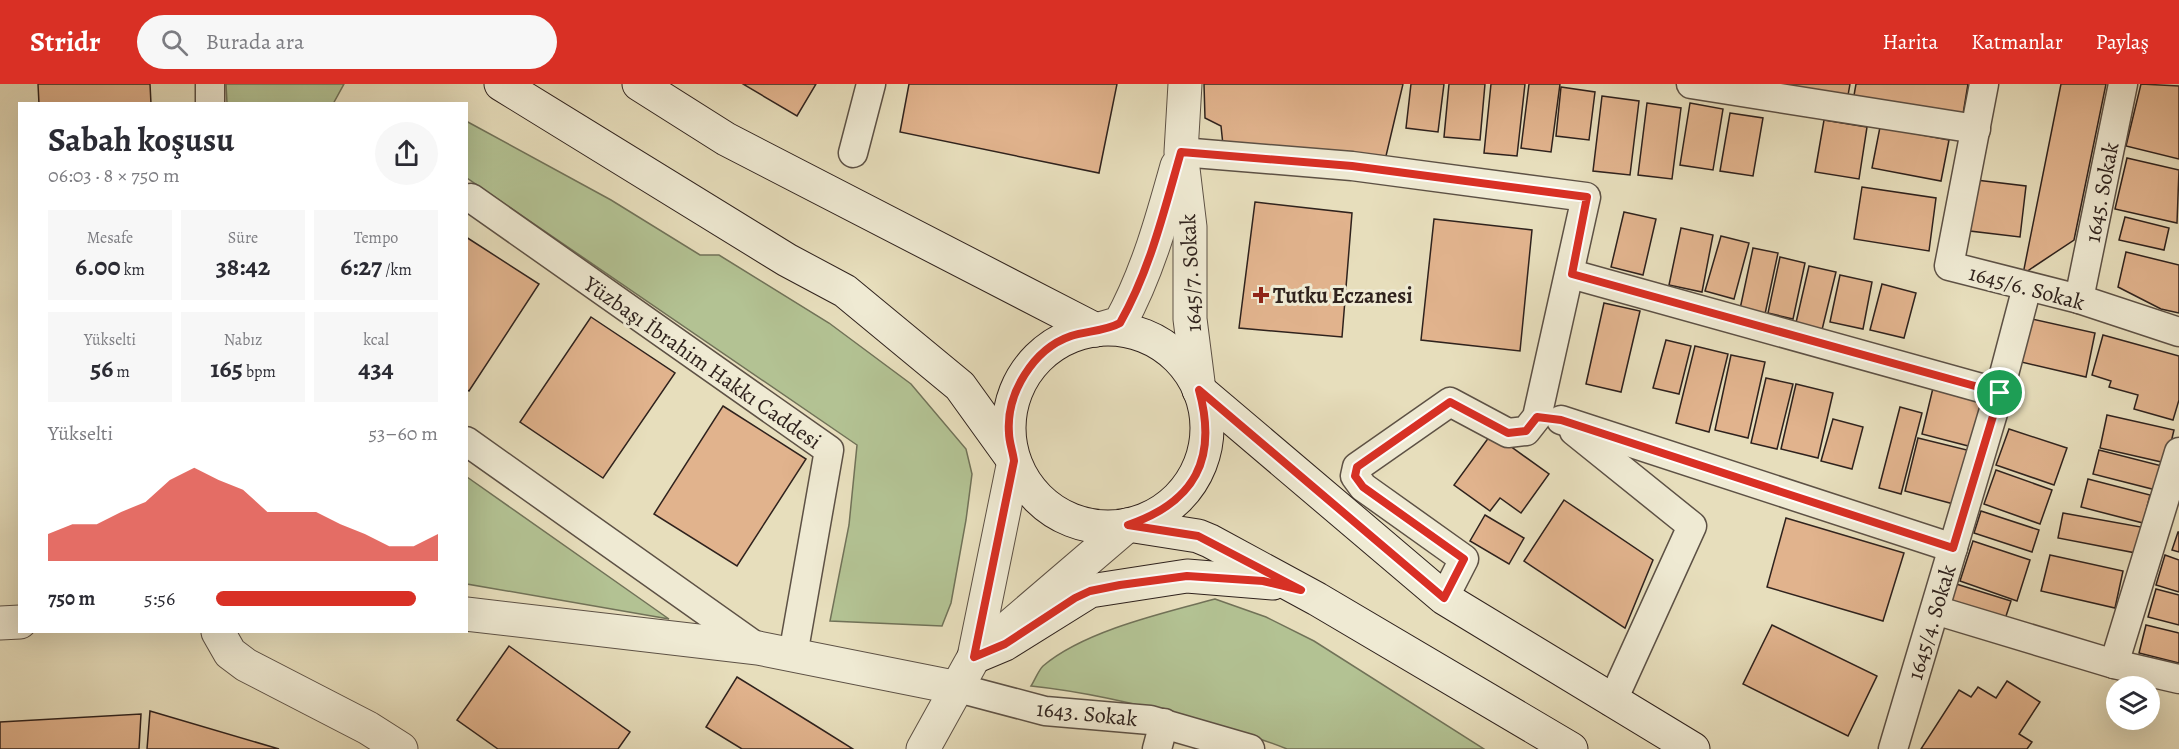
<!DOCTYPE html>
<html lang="tr">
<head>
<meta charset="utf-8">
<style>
	:root { --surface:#fff; --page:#f7f7f7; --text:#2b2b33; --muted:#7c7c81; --accent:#d93025 }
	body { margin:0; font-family:Alegreya,serif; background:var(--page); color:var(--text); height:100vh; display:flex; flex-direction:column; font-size:22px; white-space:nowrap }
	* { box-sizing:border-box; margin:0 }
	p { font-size:20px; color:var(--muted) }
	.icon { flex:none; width:33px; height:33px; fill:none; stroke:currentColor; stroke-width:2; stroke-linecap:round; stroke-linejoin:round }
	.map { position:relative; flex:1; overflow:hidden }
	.panel { position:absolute; left:18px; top:18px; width:450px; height:531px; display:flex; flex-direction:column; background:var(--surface); border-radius:0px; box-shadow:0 6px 24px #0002 }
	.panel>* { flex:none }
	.controls { position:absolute; left:2106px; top:592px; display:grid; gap:12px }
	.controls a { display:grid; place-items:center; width:54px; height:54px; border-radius:50%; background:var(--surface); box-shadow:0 6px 24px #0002; font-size:30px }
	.pin { position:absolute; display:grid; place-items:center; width:51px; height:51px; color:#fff; margin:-26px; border:3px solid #fff; border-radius:50%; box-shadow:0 2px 6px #0007 }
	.round { display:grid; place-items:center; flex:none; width:63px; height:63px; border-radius:32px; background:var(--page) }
	.overview { display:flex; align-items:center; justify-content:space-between; height:102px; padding:0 30px }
	h1 { font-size:33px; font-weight:600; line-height:45px }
	.figures { display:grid; grid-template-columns:repeat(3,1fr); gap:9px; height:102px; padding:6px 30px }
	.figures div { display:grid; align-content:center; border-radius:0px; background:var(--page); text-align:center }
	.figures b { font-size:26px; font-weight:600 }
	.figures small { font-size:16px; font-weight:400 }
	.figures p { font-size:16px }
	.chart { height:168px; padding:12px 30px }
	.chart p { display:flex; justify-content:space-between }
	.chart svg { width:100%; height:108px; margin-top:6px; fill:var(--accent); opacity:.7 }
	ul { padding:0 30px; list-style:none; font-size:20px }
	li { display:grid; grid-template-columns:96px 72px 1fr; align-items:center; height:45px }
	li i { height:15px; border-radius:8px; background:var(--accent) }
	header { display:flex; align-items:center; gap:36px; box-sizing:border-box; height:84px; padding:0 30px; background:var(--accent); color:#fff }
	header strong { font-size:28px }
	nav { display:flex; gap:33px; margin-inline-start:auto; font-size:21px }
	.search { width:420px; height:54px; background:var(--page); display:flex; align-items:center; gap:15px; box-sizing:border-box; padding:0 21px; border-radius:33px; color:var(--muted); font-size:22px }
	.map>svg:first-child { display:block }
	.green { fill:#b3c293; stroke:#717258; stroke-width:1.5 }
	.building { fill:#e1b38d; stroke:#2f221d; stroke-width:1.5 }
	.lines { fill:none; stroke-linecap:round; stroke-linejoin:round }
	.minor-casing { stroke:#5d5145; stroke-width:31 }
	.tertiary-casing { stroke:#5d5145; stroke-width:35 }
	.secondary-casing { stroke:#2f221d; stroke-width:35 }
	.minor { stroke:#efead3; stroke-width:28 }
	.tertiary { stroke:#efead3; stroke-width:33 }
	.secondary { stroke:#efead3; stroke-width:33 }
	.route-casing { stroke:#fff; stroke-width:12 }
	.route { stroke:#d93025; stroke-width:8 }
	.poi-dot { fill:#8f2418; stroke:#efead3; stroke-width:2 }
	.labels { text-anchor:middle; stroke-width:6; stroke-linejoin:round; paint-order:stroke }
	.street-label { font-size:22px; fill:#2f221d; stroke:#efead3 }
	.poi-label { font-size:22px; font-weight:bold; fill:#2f221d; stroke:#efead3; text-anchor:start }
</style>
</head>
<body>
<header>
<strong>Stridr</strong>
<div class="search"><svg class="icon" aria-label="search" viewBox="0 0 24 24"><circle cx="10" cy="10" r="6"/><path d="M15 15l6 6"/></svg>Burada ara</div>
<nav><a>Harita</a><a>Katmanlar</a><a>Paylaş</a></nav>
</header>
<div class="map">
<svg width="2179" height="665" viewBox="0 0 2179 665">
	<rect width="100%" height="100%" fill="#e7debc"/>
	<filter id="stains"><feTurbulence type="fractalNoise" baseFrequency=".00333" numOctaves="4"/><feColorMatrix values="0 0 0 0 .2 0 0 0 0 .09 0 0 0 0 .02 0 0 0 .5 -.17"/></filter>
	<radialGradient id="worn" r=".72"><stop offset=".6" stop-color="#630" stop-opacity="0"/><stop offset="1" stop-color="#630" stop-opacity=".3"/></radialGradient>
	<g class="green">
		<polygon points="226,0 344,0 333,20 227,19"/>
		<polygon points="466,37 611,116 700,171 719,171 829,239 911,300 966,365 972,390 966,436 951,519 942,542 830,537 849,441 857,361 467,94"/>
		<polygon points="467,393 669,535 467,500"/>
		<path d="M1215,515L1266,533L1314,557L1484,665H1287C1258,653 1228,645 1199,637C1143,621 1089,608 1031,602C1035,596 1038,587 1043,582C1084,547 1163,529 1215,515Z"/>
	</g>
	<g class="building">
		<polygon points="38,0 150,0 151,20 39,20"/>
		<polygon points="743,0 816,0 797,32"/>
		<polygon points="909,0 1117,0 1099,89 900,48"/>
		<polygon points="1204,0 1403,0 1386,72 1223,61 1221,42 1205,34"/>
		<polygon points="1411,0 1444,0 1438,48 1406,44"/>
		<polygon points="1449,0 1485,0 1480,56 1444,53"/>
		<polygon points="1491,0 1525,0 1517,72 1484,69"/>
		<polygon points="1529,0 1560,0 1551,68 1521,64"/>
		<polygon points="1745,0 1850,0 1847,17"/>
		<polygon points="1856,0 1968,0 1962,36 1853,17"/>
		<polygon points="2061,0 2106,0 2074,156 2023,190"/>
		<polygon points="2141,0 2179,2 2179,75 2126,62"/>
		<polygon points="1561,3 1595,8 1589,56 1556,52"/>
		<polygon points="1602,12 1639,17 1630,91 1593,87"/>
		<polygon points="1647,19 1681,24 1672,95 1638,91"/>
		<polygon points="1690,19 1723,25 1713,86 1680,81"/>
		<polygon points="1730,29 1763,34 1753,92 1720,87"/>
		<polygon points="1824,36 1867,43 1859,95 1815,88"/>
		<polygon points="1880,43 1949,56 1941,97 1872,84"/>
		<polygon points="2127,74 2179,86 2177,139 2115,125"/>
		<polygon points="1976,96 2026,102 2020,153 1970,147"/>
		<polygon points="1862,103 1936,114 1929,167 1854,155"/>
		<polygon points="1255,118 1352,129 1342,253 1239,244"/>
		<polygon points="1624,128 1656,135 1643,191 1611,183"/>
		<polygon points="2125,133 2169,144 2164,166 2119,156"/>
		<polygon points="1434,135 1532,146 1520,267 1421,256"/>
		<polygon points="1681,144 1713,151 1702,208 1669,201"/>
		<polygon points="1721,152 1749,159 1734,215 1705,207"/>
		<polygon points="466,153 539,200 469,307 466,305"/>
		<polygon points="1753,164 1778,169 1765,230 1740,225"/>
		<polygon points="2126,168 2179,181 2179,229 2161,225 2118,203"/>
		<polygon points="1780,173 1805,179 1793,235 1768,229"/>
		<polygon points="1809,182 1836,188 1821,250 1795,243"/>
		<polygon points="1840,191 1872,198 1863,245 1830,238"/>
		<polygon points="1882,200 1916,209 1904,254 1870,246"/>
		<polygon points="1604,219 1640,227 1621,308 1586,300"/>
		<polygon points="591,233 675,289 603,394 520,338"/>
		<polygon points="2027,234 2095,249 2086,293 2017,277"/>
		<polygon points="2103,251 2179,272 2179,316 2173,336 2134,325 2138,311 2109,303 2111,297 2092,291"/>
		<polygon points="1666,256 1691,262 1679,310 1653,304"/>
		<polygon points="1695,262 1728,270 1709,348 1676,339"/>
		<polygon points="1731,271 1765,278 1748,354 1715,346"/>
		<polygon points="1766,294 1793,300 1777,365 1751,359"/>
		<polygon points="1796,300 1833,309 1818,374 1781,365"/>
		<polygon points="1933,304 1987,318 1976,364 1922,350"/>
		<polygon points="723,322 806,375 737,482 654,430"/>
		<polygon points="1900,323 1922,329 1901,410 1879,404"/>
		<polygon points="2107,331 2174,346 2166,379 2100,364"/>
		<polygon points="1833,335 1863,343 1852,385 1821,377"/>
		<polygon points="2009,345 2067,364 2054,401 1996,381"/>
		<polygon points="1492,349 1549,390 1521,429 1500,414 1490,427 1454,401"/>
		<polygon points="1918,354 1975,368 1961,422 1905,407"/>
		<polygon points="2099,366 2162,382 2156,406 2093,390"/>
		<polygon points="1996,386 2052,406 2040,440 1984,420"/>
		<polygon points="2088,395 2150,411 2143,439 2081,423"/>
		<polygon points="1564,416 1653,476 1625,544 1524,477"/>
		<polygon points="1981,427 2039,446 2032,468 1974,449"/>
		<polygon points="2063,429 2141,443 2136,469 2058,454"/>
		<polygon points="1485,431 1524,454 1509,480 1470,457"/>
		<polygon points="1786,434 1904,469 1883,537 1767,503"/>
		<polygon points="2178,448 2179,448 2179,468 2172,466"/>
		<polygon points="1973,457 2030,476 2017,517 1960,497"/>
		<polygon points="2050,471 2123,487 2115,524 2041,507"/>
		<polygon points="2165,471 2179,476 2179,508 2156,501"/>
		<polygon points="1953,499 2011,517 2003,541 1945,526"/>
		<polygon points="2156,505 2179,511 2179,541 2148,533"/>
		<polygon points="1772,541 1877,592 1848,652 1743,600"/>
		<polygon points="2146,541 2179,549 2179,579 2139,569"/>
		<polygon points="509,562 630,648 618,665 498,665 457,636"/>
		<polygon points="737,593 813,640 853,665 742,665 706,643"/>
		<polygon points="2007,597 2040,618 2019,650 2032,658 2027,665 1921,665 1959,606 1971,613 1978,603 1996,614"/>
		<polygon points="150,627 279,665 147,665"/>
		<polygon points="141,630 139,665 0,665 0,638"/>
	</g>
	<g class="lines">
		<g class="minor-casing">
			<g id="minor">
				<polyline points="210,0 210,20"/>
				<polyline points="1691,0 1976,45"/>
				<polyline points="1984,0 1949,182 2079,215 2179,248"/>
				<polyline points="1181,68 1352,82 1586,113 1537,333 1526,347 1508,349 1450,318 1357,383 1355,392 1363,403 1464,475 1444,514"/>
				<polyline points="853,69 871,0"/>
				<polyline points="466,115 471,114 829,366 793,571"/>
				<polyline points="1571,190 1999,309"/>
				<polyline points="2079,215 2123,0"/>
				<polyline points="1561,336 1953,464"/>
				<polyline points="1574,347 1692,442 1612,618"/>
				<polyline points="466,357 758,564"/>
				<polyline points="1935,526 2114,580 2179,595"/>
				<polyline points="2114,580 2179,368"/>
				<polyline points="958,604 1045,627 1150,636 1250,665"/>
				<polyline points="1157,665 1164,639"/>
				<polyline points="1893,665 1999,309 2027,203"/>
			</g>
		</g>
		<g class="tertiary-casing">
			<g id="tertiary">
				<polyline points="1185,0 1181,68 1190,143 1190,235 1199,306"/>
				<path d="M1096,246L1120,239C1147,190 1162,136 1177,82"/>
				<polyline points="466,530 758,564 958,604"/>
				<polyline points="0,539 20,538"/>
				<polyline points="218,548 230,569 246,581 368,644 401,665"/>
				<polyline points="996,554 1128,441"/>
				<polyline points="923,665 974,573 1014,377"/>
			</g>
		</g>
		<g class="secondary-casing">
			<g id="secondary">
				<polyline points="501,0 787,176 845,207 960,302 1014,377"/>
				<polyline points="639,0 726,55 1096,246"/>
				<circle cx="1108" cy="344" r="99"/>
				<polyline points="1199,306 1444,514 1693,665"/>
				<polyline points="1128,441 1198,452 1210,457 1317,515 1571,665"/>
				<polyline points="974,573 1005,560 1090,507 1187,492 1273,499"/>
			</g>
		</g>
		<use href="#minor" class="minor"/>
		<use href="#tertiary" class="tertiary"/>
		<use href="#secondary" class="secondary"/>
	</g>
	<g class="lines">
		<g class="route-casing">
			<path id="route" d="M1181,68L1352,82L1587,113L1572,190L2000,309L1953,464L1561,336L1537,333L1526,347L1508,349L1450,318L1357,383L1355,392L1363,403L1464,475L1444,514L1199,306C1218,375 1195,418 1128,441L1198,452L1301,506L1263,497L1187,492L1120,501L1090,507L1075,514L1005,560L974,573L1014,377C1013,368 1009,358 1009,349C1006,310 1033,265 1071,252C1086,247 1106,247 1120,239C1150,186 1164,127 1181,68Z"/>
		</g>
		<use href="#route" class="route"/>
	</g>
	<path class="poi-dot" d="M1258 202h6v6h6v6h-6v6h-6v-6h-6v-6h6z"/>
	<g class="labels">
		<g class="street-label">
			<text transform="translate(2101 108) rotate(-79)" y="8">1645. Sokak</text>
			<text transform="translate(1190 189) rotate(-93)" y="8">1645/7. Sokak</text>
			<text transform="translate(2027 203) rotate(15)" y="8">1645/6. Sokak</text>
			<text transform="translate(703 278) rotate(35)" y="8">Yüzbaşı İbrahim Hakkı Caddesi</text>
			<text transform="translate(1931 538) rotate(-73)" y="8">1645/4. Sokak</text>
			<text transform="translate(1087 629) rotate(6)" y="8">1643. Sokak</text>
		</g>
		<g class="poi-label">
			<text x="1273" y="219">Tutku Eczanesi</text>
		</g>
	</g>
	<rect width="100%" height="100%" filter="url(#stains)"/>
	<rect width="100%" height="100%" fill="url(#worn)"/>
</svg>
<div class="controls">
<a><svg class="icon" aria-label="layers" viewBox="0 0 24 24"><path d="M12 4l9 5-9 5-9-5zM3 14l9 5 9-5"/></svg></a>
</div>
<div class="pin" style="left:2000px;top:309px;background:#1e9e55"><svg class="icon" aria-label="arrive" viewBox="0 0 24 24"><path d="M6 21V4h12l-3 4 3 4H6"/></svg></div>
<section class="panel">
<div class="overview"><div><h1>Sabah koşusu</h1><p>06:03 · 8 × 750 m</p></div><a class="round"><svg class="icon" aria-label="share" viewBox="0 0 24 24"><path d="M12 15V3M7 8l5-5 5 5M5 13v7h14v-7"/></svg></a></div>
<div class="figures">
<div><p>Mesafe</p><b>6.00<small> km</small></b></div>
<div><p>Süre</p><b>38:42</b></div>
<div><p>Tempo</p><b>6:27<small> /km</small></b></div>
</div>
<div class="figures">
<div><p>Yükselti</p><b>56<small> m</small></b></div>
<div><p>Nabız</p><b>165<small> bpm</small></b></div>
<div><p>kcal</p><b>434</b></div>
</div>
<div class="chart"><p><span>Yükselti</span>53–60 m</p>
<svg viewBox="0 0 160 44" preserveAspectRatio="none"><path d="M0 44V33L10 29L20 29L30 24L40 20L50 11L60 6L70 11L80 15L90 24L100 24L110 24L120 29L130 33L140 38L150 38L160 33V44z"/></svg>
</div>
<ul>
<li><b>750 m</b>5:56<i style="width:90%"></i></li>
</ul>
</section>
</div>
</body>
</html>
